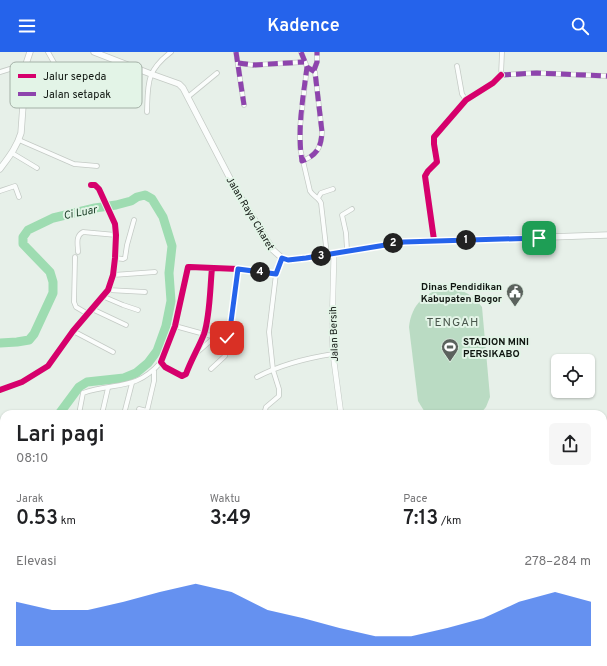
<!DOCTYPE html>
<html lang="id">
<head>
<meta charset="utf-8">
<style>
	:root { --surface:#fff; --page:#f6f6f6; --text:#202124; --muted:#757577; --accent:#2563eb }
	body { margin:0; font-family:Overpass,sans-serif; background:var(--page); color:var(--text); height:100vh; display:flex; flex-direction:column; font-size:15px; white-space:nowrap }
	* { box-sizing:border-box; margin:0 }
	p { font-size:13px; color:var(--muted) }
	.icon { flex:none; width:22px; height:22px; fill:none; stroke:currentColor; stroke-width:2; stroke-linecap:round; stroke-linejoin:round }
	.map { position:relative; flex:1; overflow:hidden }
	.details { position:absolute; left:0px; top:358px; width:607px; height:256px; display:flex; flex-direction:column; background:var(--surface); border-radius:12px 12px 0 0; box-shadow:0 1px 3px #0004 }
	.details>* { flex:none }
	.controls { position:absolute; left:551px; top:302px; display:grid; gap:8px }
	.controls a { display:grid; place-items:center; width:44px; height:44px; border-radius:6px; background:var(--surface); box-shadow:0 1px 3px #0004; font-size:20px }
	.pin { position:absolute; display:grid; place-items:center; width:34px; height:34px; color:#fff; margin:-17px; border-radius:8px; box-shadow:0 2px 6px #0006 }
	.km { position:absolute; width:20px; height:20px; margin:-10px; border-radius:50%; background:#222; color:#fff; font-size:11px; line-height:20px; text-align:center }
	.round { display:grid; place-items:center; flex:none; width:42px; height:42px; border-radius:6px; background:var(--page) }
	.overview { display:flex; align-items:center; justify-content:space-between; height:68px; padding:0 16px }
	h1 { font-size:22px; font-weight:600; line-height:30px }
	.stats { display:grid; grid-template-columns:repeat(3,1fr); gap:6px; height:68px; padding:4px 16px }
	.stats div { display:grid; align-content:center }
	.stats b { font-size:20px; font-weight:600 }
	.stats small { font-size:11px; font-weight:400 }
	.stats p { font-size:11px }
	.chart { height:112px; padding:8px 16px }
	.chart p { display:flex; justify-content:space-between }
	.chart svg { width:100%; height:72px; margin-top:4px; fill:var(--accent); opacity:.7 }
	header { display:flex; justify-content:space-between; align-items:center; height:52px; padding:0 16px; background:var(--accent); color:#fff; font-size:18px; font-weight:600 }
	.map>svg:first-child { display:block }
	.green { fill:#badbc3 }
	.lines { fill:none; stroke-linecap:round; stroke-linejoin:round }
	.river { stroke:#9edcb1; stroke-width:9 }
	.minor-casing { stroke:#c4cac5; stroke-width:5.5 }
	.tertiary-casing { stroke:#c4cac5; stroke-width:6 }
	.secondary-casing { stroke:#c4cac5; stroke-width:7 }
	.minor { stroke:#fbfdfc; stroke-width:4 }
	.tertiary { stroke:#fbfdfc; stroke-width:5 }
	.secondary { stroke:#fbfdfc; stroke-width:5.5 }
	.quiet { stroke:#8e44ad; stroke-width:5; stroke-dasharray:10 5; stroke-linecap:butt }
	.cycleway-casing { stroke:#e3f4e7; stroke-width:8 }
	.cycleway { stroke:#d6006c; stroke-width:6 }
	.route-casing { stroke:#fff; stroke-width:8 }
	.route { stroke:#2563eb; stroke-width:5 }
	.labels { text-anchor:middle; stroke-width:4; stroke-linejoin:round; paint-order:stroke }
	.street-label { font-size:10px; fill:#101611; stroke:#e3f4e7 }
	.poi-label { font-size:10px; font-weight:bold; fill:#101611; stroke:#e3f4e7; text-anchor:end }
	.water-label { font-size:11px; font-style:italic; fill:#163a23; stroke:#e3f4e7 }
	.quarter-label { font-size:12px; letter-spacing:1px; fill:#49574c; stroke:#e3f4e7 }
	.key { fill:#e3f4e7; stroke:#a4b1a7; stroke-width:1 }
	.key-label { font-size:11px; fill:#101611 }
</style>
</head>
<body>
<header><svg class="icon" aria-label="menu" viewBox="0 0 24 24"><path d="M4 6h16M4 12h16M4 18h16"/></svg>Kadence<svg class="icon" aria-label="search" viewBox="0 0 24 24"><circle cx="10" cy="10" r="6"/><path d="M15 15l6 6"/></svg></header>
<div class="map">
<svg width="607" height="614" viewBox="0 0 607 614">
	<rect width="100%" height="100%" fill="#e7f0e9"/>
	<g class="green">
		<path d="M448,236C463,237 473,243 482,255L490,345L486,355L480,362H426L418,349L409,275C411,253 426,238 448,236Z"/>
		<polygon points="607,583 607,614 552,614 551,610 603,610 603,584"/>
		<polygon points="448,610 541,610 541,614 449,614"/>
	</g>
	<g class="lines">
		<g class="river">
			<polyline points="0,291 17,290 29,288 34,282 53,241 53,230 50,220 23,192 23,185 28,178 53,166 95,156 116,153 131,149 137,145 145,143 152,147 163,165 172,194 169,221 171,249 166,274 157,299 148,311 136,321 124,326 87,330 79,335 59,362"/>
			<polyline points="208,614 210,610"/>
		</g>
		<g class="minor-casing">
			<g id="minor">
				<polyline points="48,0 57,16"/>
				<polyline points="236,0 244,53"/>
				<path d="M301,0L307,15L315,20L322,80C321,96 317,103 302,109"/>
				<polyline points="238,11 253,13 304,10"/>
				<polyline points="457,14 462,42 466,48"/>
				<path d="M307,15L300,75V96L310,139C313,144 319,146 321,151L327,203"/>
				<polyline points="314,18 317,10 317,0"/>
				<polyline points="0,20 26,12"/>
				<polyline points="501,23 537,21 607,24"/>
				<polyline points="501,23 502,0"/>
				<polyline points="189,44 217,21"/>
				<path d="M147,60C148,31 146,19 171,0"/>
				<polyline points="19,88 74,112 97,114"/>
				<polyline points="12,101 37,116"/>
				<polyline points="0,139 15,134 19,145"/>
				<polyline points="318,146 321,141 333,137"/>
				<polyline points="434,188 425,124 428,119 437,110 434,92 434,85 466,48 493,31 501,23"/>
				<polyline points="347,198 346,181 342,163 352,157"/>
				<path d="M78,200C78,193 75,184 83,180L116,183"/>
				<polyline points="75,205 74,250 76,255 88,262"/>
				<polyline points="115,206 123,207 125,206 127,193 134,168"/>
				<path d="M212,216C210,236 210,264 204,282C199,295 191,308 186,322L182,324L165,315L161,310L175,274L188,215H190L238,217L276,222"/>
				<polyline points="113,223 155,220"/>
				<polyline points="108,238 145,240"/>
				<polyline points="102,244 123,253 138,258"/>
				<polyline points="92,257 126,273"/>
				<polyline points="175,274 215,285"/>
				<polyline points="73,279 113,300"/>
				<polyline points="194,303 215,285 227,286 229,285 238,217"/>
				<polyline points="211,317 225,304 227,286"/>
				<path d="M257,325C280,313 307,306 333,302"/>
				<polyline points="0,338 22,330 48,314 73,279 108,238 113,223 115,206 116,183 115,172 99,137 95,133 91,133"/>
				<polyline points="139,357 147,359 154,329 154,319"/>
				<path d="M79,362L83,341C115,330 136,339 161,310"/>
				<polyline points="102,362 108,336"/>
				<polyline points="124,362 132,331"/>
				<polyline points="264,362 266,355 279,344 279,337 273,318 269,280 276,222 282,206"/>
				<polyline points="0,548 4,547"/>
				<polyline points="0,595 4,594"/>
				<polyline points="139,610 143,614"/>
				<polyline points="279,610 280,614"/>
			</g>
		</g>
		<g class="tertiary-casing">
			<g id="tertiary">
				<polyline points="334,201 332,276 333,302 341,362"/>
				<polyline points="346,610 346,614"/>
			</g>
		</g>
		<g class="secondary-casing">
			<g id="secondary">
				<polyline points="94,0 151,22 179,32 183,36 236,138 273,198 282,206 288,208 306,206 404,190 607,183"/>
				<path d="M0,117C8,106 17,95 21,81L26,12L30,0"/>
			</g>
		</g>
		<use href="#minor" class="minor"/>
		<use href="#tertiary" class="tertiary"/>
		<use href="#secondary" class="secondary"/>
		<g class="quiet">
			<polyline points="236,0 244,53"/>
			<path d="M301,0L307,15L315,20L322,80C321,96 317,103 302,109C297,78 303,46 307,15"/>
			<polyline points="238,11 253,13 304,10"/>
			<polyline points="314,18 317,10 317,0"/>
			<polyline points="501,23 537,21 607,24"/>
			<polyline points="0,548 4,547"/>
			<polyline points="0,595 4,594"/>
			<polyline points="139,610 143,614"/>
			<polyline points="279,610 280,614"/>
		</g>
		<g class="cycleway-casing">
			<g id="cycleway">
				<polyline points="434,188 425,124 428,119 437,110 434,92 434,85 466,48 493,31 501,23"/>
				<path d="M212,216C210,236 210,264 204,282C199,295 191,308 186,322L182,324L165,315L161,310L175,274L188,215H190L238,217L276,222"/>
				<polyline points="0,338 22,330 48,314 73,279 108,238 113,223 115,206 116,183 115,172 99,137 95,133 91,133"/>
			</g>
		</g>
		<use href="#cycleway" class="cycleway"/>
	</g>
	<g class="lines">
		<g class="route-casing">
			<polyline id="route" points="227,286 229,285 238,217 276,222 282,206 288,208 306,206 404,190 539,186"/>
		</g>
		<use href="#route" class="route"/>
	</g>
	<defs>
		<g id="civic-pin" transform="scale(0.9)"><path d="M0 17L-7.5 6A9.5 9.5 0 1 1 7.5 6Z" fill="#5b625d" stroke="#e3f4e7"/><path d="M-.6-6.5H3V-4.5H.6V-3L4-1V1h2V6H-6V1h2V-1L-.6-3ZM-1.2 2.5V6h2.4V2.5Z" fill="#fff"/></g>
		<g id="stadium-pin" transform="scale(0.9)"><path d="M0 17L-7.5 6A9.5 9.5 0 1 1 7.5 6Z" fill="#5b625d" stroke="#e3f4e7"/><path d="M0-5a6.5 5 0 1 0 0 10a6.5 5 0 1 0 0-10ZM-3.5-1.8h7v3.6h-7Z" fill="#fff"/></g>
	</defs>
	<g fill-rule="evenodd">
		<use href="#civic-pin" x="515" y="240"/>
		<use href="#stadium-pin" x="450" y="295"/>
	</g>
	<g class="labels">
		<g class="street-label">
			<text transform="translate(251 161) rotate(59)" y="4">Jalan Raya Cikaret</text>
			<text transform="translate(333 282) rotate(-92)" y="4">Jalan Bersih</text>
		</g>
		<g class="poi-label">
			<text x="502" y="238">Dinas Pendidikan<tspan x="502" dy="12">Kabupaten Bogor</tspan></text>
			<text x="463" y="293" text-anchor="start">STADION MINI<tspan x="463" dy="12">PERSIKABO</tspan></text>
		</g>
		<g class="water-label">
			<text transform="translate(80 160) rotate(-11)" y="4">Ci Luar</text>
		</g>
		<g class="quarter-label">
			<text x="453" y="274">TENGAH</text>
		</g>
	</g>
	<rect x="10" y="10" width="132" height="46" rx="6" class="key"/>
	<rect x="18" y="22" width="18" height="4" fill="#d6006c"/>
	<rect x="18" y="40" width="18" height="4" fill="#8e44ad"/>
	<g class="key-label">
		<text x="43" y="28">Jalur sepeda</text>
		<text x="43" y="46">Jalan setapak</text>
	</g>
</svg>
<div class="controls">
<a><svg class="icon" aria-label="locate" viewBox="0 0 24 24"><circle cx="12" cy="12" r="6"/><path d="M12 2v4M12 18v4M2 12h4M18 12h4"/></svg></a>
</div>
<div class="pin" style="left:539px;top:186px;background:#1e9e55"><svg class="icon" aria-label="arrive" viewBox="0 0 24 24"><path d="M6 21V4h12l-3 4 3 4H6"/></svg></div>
<div class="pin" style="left:227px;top:286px;background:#d93025"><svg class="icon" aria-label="check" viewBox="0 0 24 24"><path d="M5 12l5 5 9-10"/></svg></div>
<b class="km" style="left:466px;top:188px">1</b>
<b class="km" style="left:393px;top:191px">2</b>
<b class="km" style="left:321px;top:204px">3</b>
<b class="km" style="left:260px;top:220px">4</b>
<section class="details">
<div class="overview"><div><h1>Lari pagi</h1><p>08:10</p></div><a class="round"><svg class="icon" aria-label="share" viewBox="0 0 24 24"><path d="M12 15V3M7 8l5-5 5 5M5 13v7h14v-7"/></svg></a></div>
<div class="stats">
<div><p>Jarak</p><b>0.53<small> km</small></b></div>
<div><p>Waktu</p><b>3:49</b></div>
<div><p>Pace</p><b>7:13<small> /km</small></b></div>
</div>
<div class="chart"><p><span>Elevasi</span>278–284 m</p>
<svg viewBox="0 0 160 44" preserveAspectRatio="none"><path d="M0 44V17L10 22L20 22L30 17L40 11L50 6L60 11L70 22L80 27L90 33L100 38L110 38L120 33L130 27L140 17L150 11L160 17V44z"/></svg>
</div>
</section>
</div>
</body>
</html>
